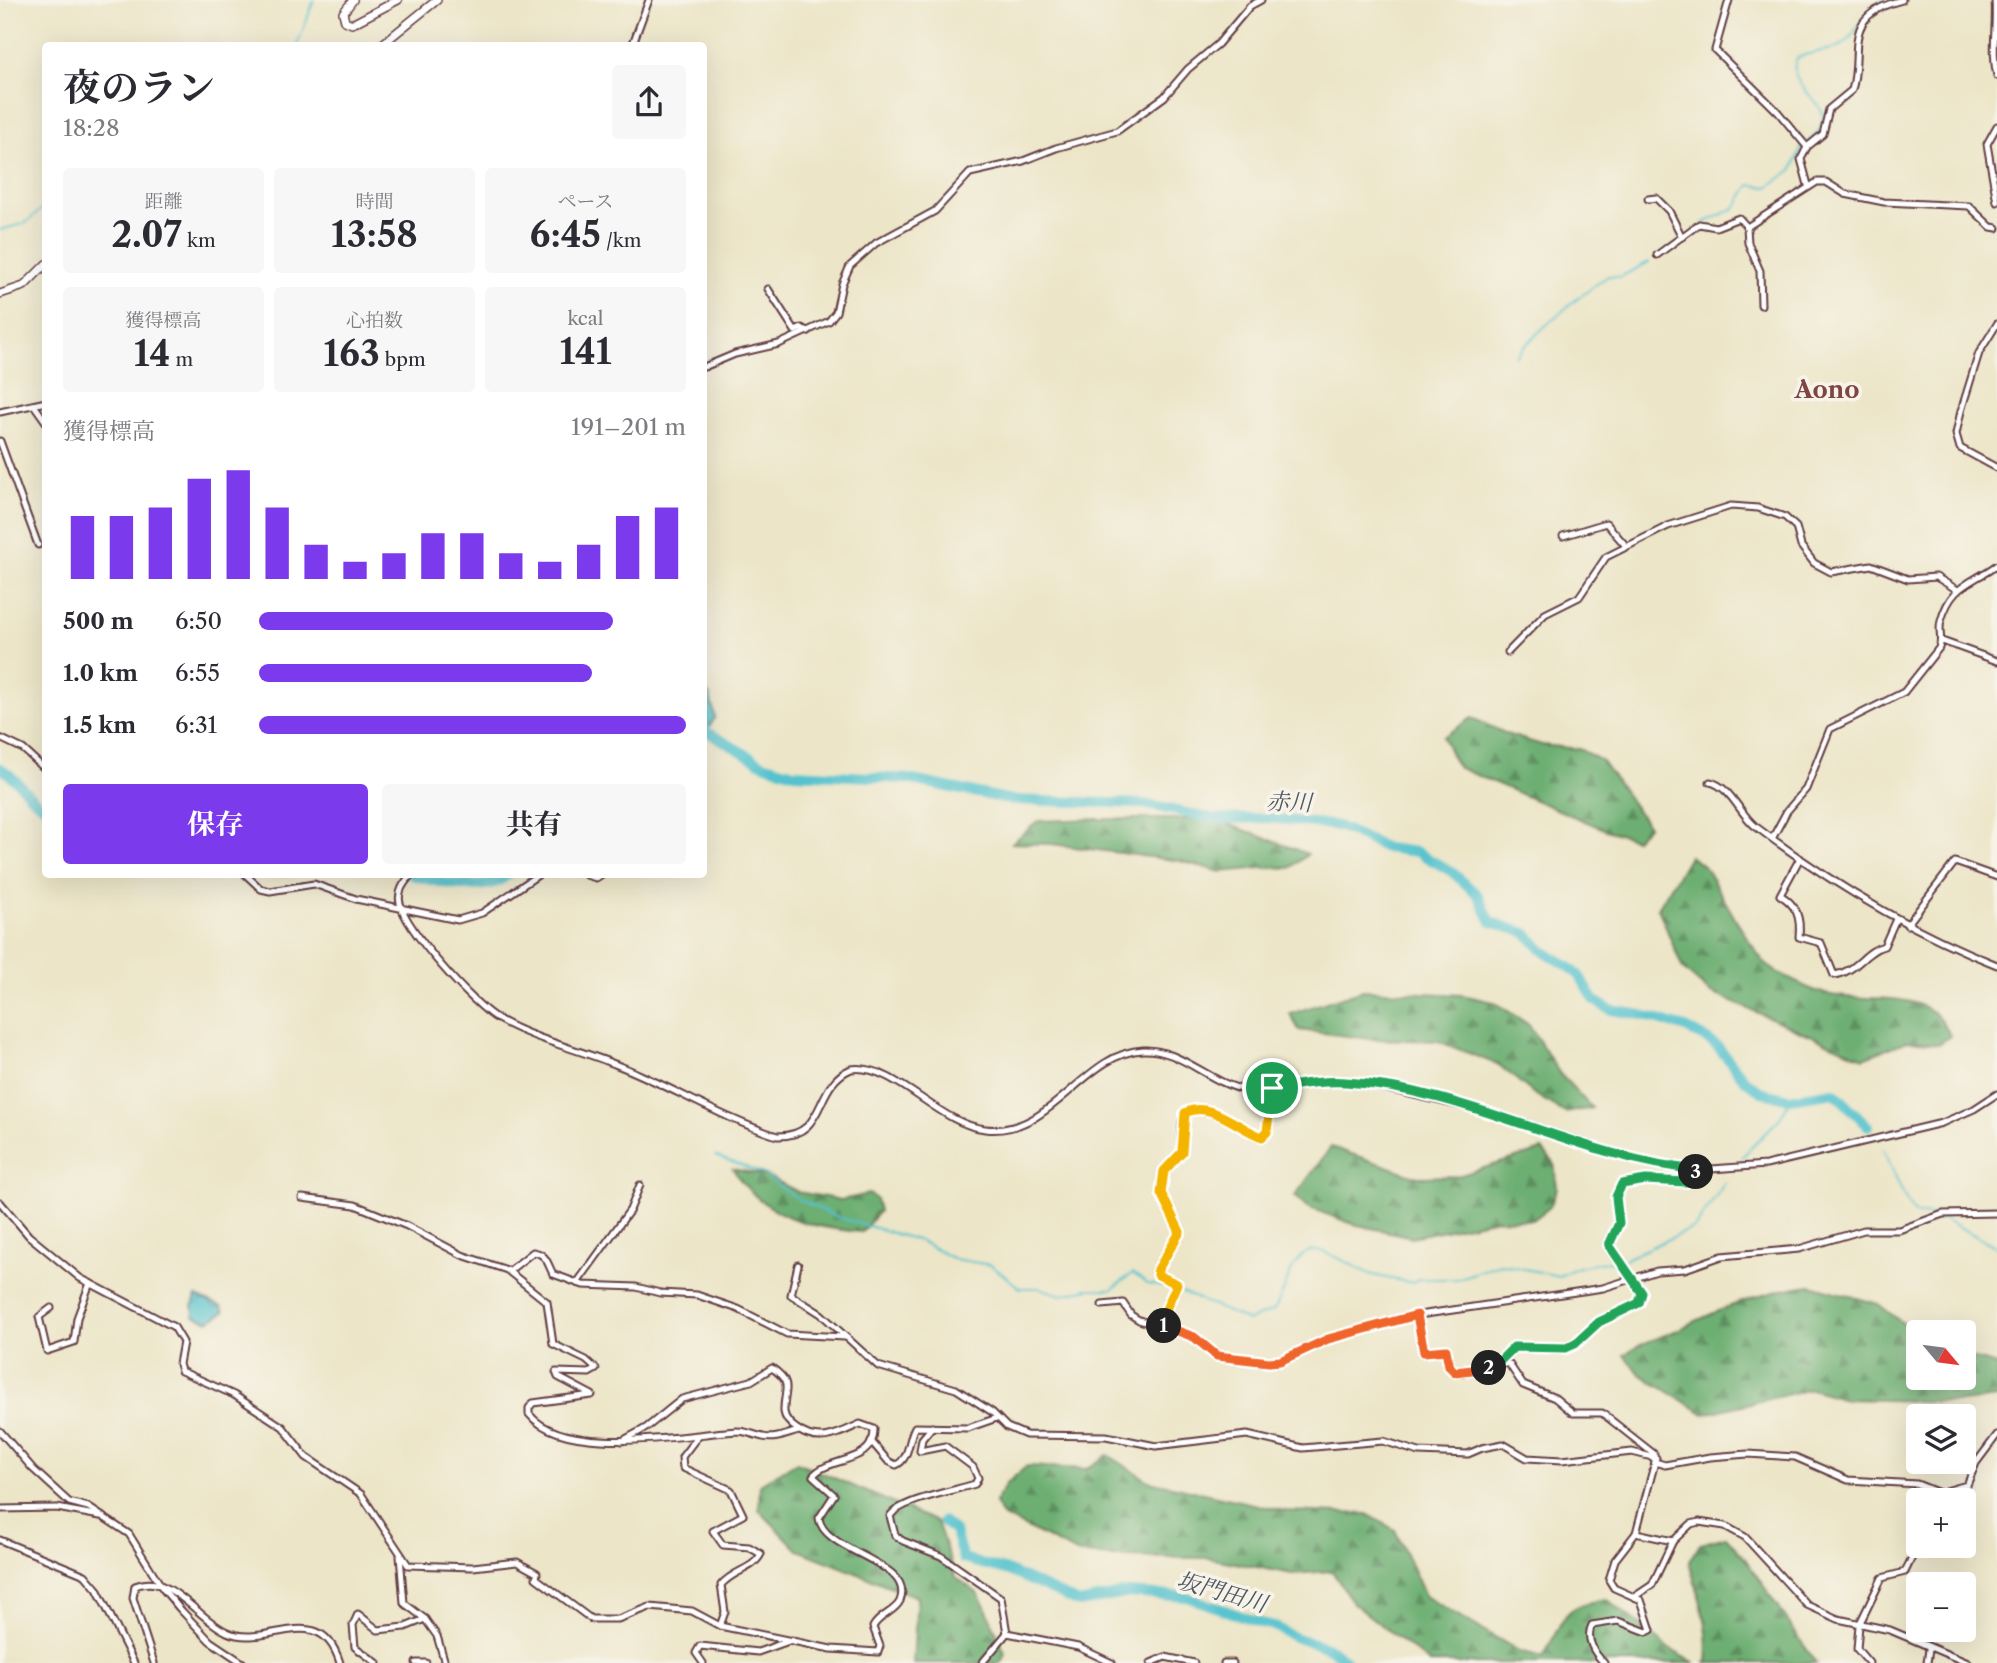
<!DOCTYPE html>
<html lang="ja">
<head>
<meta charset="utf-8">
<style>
	:root { --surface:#fff; --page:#f7f7f7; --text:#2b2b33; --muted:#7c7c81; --accent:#7c3aed }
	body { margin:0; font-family:"Libre Caslon Text","Noto Serif JP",serif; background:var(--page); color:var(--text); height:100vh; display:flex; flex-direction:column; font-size:26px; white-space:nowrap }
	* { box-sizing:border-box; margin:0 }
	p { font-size:23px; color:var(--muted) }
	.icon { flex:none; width:38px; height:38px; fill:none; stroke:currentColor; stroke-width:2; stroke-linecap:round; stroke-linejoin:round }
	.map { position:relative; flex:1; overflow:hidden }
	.side { position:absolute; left:42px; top:42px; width:665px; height:836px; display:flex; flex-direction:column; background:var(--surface); border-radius:7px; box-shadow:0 7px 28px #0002 }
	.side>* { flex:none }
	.needle { width:46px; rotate:119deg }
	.buttons { position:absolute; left:1906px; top:1320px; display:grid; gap:14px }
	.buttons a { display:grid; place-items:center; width:70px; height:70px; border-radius:7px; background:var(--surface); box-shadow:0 7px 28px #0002; font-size:35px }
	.pin { position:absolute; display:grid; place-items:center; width:60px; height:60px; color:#fff; margin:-30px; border:4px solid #fff; border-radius:50%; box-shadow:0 2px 7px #0007 }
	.km { position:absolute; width:35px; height:35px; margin:-18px; border-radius:50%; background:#222; color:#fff; font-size:19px; line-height:35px; text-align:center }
	.round { display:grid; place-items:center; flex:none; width:74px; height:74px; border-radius:7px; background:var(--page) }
	.overview { display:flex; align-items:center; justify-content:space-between; height:119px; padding:0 21px }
	h1 { font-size:38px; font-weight:700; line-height:52px }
	.stats { display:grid; grid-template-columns:repeat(3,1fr); gap:10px; height:119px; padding:7px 21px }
	.stats div { display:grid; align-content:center; border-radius:7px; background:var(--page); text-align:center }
	.stats b { font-size:35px; font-weight:700 }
	.stats small { font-size:19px; font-weight:400 }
	.stats p { font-size:19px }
	.chart { height:196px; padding:14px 21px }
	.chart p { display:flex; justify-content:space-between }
	.chart svg { width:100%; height:126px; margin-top:7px; stroke:var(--accent); stroke-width:6 }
	.action { display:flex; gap:14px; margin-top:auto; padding:14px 21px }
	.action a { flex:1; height:80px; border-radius:7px; background:var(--accent); color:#fff; font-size:28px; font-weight:700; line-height:80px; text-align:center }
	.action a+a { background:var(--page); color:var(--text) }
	ul { padding:0 21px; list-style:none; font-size:23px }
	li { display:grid; grid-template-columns:112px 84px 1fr; align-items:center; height:52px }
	li i { height:18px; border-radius:9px; background:var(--accent) }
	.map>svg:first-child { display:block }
	.forest { fill:url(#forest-firs); stroke:#5c674e; stroke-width:2 }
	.water { fill:url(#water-waves); stroke:#50707c; stroke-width:2 }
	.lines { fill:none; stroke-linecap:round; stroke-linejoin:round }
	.stream { stroke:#55c2ce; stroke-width:2 }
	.river { stroke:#55c2ce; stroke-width:10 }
	.minor-casing { stroke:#623d42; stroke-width:9 }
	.major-casing { stroke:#623d42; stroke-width:10 }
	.minor { stroke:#fff; stroke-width:5 }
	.major { stroke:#fff; stroke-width:7 }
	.split-1-casing { stroke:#fff; stroke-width:14 }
	.split-2-casing { stroke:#fff; stroke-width:14 }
	.split-3-casing { stroke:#fff; stroke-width:14 }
	.split-4-casing { stroke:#fff; stroke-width:14 }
	.split-1 { stroke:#f5b400; stroke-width:9 }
	.split-2 { stroke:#f0652b; stroke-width:9 }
	.split-3 { stroke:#22a559; stroke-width:9 }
	.split-4 { stroke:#22a559; stroke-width:9 }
	.labels { text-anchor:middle; stroke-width:7; stroke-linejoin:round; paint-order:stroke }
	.water-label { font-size:23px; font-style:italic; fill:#4e5864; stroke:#f7f3e8 }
	.quarter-label { font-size:24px; font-weight:bold; fill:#7e4545; stroke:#f7f3e8 }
</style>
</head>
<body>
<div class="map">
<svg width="1997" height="1663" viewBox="0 0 1997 1663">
	<defs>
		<pattern id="forest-firs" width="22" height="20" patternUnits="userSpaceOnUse" patternTransform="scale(1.75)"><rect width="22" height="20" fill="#6daf72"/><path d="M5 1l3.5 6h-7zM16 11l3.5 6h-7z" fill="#5c8e5e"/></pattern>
		<pattern id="water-waves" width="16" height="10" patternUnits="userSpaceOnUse" patternTransform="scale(1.75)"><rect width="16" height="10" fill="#55c2ce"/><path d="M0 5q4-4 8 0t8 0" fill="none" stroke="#4ca6b1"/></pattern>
	</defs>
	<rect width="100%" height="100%" fill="#f7f3e8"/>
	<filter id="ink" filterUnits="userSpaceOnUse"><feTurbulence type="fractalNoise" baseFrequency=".0143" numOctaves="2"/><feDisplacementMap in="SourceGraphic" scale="14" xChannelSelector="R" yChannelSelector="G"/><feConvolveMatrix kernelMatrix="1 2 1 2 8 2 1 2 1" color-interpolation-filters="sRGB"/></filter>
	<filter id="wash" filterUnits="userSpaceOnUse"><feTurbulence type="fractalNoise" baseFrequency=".00686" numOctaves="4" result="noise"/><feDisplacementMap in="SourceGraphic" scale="28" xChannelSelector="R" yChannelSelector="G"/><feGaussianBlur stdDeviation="1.57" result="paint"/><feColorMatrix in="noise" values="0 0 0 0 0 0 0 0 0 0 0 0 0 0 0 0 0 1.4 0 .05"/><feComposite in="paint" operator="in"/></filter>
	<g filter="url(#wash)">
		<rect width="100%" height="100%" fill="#ece5c7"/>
		<g class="forest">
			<polygon points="1472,718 1509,735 1542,745 1579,749 1602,761 1648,826 1635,839 1606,830 1457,767 1443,737"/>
			<polygon points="1099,819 1215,819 1308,854 1290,868 1272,867 1221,872 1180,861 1052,844 1012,843 1038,821"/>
			<path d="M1689,856L1704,866C1715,883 1757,959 1768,966C1782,976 1809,990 1826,994C1869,1005 1930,984 1950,1036L1939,1044L1907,1041L1864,1058L1709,992L1683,969L1658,908Z"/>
			<polygon points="1363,990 1462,995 1494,1002 1529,1025 1560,1074 1592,1108 1565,1113 1533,1093 1499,1065 1438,1041 1372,1039 1299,1030 1290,1014"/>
			<polygon points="1331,1147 1418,1177 1458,1176 1542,1150 1554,1163 1557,1188 1550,1207 1533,1220 1497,1219 1412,1237 1353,1224 1307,1207 1295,1196"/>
			<path d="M733,1169L767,1176L798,1192L841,1200L869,1194L876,1199L879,1211L862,1232C811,1228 762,1217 733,1169Z"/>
			<path d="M1811,1285L1878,1304L1918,1335V1377H1964V1356L1997,1365V1398L1961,1402L1845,1399L1811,1389L1704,1414L1640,1374L1624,1355C1642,1342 1654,1340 1673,1332C1718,1310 1761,1291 1811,1285Z"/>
			<path d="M1108,1455L1149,1481L1285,1511L1367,1514L1395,1530L1425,1596L1519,1651L1543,1657C1566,1619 1558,1606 1607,1599L1673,1651L1695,1663H1430L1353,1603L1332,1571L1292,1574L1209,1558L1112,1557L1077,1553L1002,1516L995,1503L1006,1484L1027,1466L1086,1469Z"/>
			<polygon points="797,1462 937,1522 956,1577 977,1593 986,1608 1005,1653 1001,1663 913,1663 917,1597 798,1550 759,1510 760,1484"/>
			<path d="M1726,1537L1744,1557L1816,1663H1704L1707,1662C1711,1627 1699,1596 1689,1563L1700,1544Z"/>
		</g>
		<g class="water">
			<polygon points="704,688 710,696 715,717 704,737"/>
			<polygon points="196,1296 222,1307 224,1312 209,1321 194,1316 193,1305"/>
		</g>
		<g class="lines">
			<g class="stream">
				<polyline points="297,46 314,0"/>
				<path d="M1808,142C1853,103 1781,95 1797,58C1811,50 1833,53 1846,42C1861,29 1858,15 1883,0"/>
				<polyline points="1704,223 1735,208 1750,185 1768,187 1792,170 1802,147"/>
				<polyline points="0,230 26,223 46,205"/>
				<polyline points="1665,252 1683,239"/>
				<path d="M1516,356C1544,324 1574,300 1608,276L1620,277L1649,262"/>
				<path d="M1883,1149C1892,1165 1905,1205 1916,1214L1935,1215"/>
				<polyline points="715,1156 764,1174 798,1199 837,1217 920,1241 954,1259 991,1265 1020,1288 1039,1288 1062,1295 1088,1289 1112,1289 1133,1273 1147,1284 1172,1288"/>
				<polyline points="1742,1157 1780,1118 1790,1099"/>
				<polyline points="1940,1217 1997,1247"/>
				<polyline points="1625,1259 1695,1227 1725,1183"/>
				<path d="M1177,1290L1248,1321L1274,1310C1285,1294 1286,1273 1301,1257C1317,1238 1352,1268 1370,1274C1383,1278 1398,1280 1413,1283L1419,1279H1457L1500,1264L1559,1276L1578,1267L1615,1260"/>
			</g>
			<g class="river">
				<polyline points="704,730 763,764 794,773 907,779 1012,800 1144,804 1215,819 1270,818 1338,826 1386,848 1417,852 1452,872 1478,895 1491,922 1526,933 1542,950 1568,966 1579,975 1595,1001 1611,1010 1642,1015 1686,1028 1705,1038 1718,1047 1744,1079 1761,1092 1790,1099 1834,1092 1868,1126"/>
				<path d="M0,768C19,778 27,798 46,808"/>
				<path d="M412,875C436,882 488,895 507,875"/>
				<path d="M943,1521L955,1532L963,1559L1009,1571L1079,1603L1128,1593L1187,1597L1264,1624C1278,1625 1282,1632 1294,1637C1318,1646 1328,1643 1348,1663"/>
			</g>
		</g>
	</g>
	<g filter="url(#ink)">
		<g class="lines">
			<g class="minor-casing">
				<g id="minor">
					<polyline points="1729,0 1715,50 1778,112 1807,147"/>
					<path d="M1995,0C1997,26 1991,51 1997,76"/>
					<polyline points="632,46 649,0"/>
					<polyline points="1997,126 1987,144 1997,202"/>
					<path d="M1808,185L1801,159L1807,147L1823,134L1829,109L1852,90C1864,50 1839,16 1902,0"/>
					<polyline points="1648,199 1656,198 1669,211 1682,237"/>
					<polyline points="1747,227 1748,243 1760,271 1761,305"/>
					<polyline points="1657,255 1699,224 1716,227 1739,218 1747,227 1817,182 1826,182 1845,194 1884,202 1969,206 1991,227 1997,228"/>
					<polyline points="768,289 795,331 802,328 808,332"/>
					<polyline points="1997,324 1979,353 1961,411 1956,434 1960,448 1997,468"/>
					<polyline points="704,367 735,354 779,344 829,321 836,312 842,284 850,266 876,243 935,211 970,173 1023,161 1056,148 1117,131 1164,97 1188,69 1218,44 1250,6 1261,0"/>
					<polyline points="34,405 46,422"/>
					<polyline points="0,412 46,402"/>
					<polyline points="0,441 38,545"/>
					<polyline points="1563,536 1606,523 1626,546"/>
					<polyline points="1942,641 1997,661"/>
					<polyline points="1508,652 1545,614 1579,597 1606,557 1668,526 1731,506 1758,508 1785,517 1796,527 1801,546 1814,563 1831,572 1871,565 1908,579 1936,577 1956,589"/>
					<polyline points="0,738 23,749 46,770"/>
					<path d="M1710,782C1730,786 1740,814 1755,826C1829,882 1910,931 1997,965"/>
					<path d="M1773,837L1787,811L1806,789L1830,729L1904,692L1939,648C1943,639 1938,631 1941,621C1951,585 1969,585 1997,565"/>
					<path d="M1800,858L1780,895C1797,905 1801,918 1799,937L1821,943L1834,975C1857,972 1864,951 1884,946L1896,919"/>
					<polyline points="246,875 261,889 270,891 314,884 356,899 458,920 482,913 538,875"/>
					<path d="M411,875C404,883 397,892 400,903C405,929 474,1006 498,1019C535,1040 578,1049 617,1065C671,1086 721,1118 777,1136C828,1137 812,1086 851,1069C895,1063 938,1124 985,1129C1052,1137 1083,1053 1143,1050C1180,1048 1210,1084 1246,1090L1325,1082L1371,1085L1497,1114L1640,1161L1698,1170L1766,1165L1942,1123L1974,1109L1997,1094"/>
					<polyline points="586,875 596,878 601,875"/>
					<polyline points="1907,925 1955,862 1997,877"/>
					<path d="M302,1198L355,1205L407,1226L462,1255L507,1270L547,1302L553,1344L586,1360L596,1369L589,1373L556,1372L558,1377L592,1395L533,1403L529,1408V1414C565,1459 687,1434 737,1431C747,1431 753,1435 763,1437C775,1440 787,1434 799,1431"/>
					<path d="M0,1202L29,1236L80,1278L174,1327L183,1342L179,1364L181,1371L234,1395L283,1427L306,1457L361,1494L408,1565L473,1567L517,1562L537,1573L536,1578L591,1619H618L650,1607L692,1611L720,1626L831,1649L878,1652L880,1646L873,1627C879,1615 895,1612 900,1601C916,1561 823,1553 819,1518L834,1495L813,1476C828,1456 875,1465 874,1429L860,1424C838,1434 819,1445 797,1429C791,1425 785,1419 784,1412C783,1390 795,1384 772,1368L751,1381L682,1399L646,1428L622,1441"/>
					<polyline points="798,1265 791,1295 821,1314 878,1366 956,1389 992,1412 1007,1427 1026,1435 1106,1436 1156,1446 1247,1435 1303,1448 1383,1441 1419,1452 1468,1454 1482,1448 1503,1444 1527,1458 1562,1460 1632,1452 1656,1458"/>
					<path d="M509,1271L533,1252C547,1254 547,1263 553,1274L583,1285L636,1287L660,1293L697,1295L738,1309L787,1334L845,1337"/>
					<polyline points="1634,1280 1609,1245 1619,1223 1616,1197 1622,1184 1646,1180 1686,1183 1698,1170"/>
					<polyline points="577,1283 630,1210 640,1185"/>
					<polyline points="1102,1305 1123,1303 1131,1315 1139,1320 1193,1337 1217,1356 1269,1362 1280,1361 1328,1339 1405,1317 1603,1288 1657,1271 1685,1269 1722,1256 1799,1249 1864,1230 1899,1230 1943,1214 1997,1213"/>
					<polyline points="51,1308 39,1317 47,1351 74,1342 77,1318 90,1283"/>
					<path d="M1417,1315L1424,1352L1446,1350L1451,1369C1472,1380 1489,1360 1509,1364L1523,1385L1555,1398L1573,1413H1602L1654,1454L1655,1462L1636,1533L1615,1560L1609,1580L1614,1588L1641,1600L1651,1630L1647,1632L1618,1621L1592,1625C1585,1638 1594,1653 1604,1663"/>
					<path d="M1159,1325L1177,1284L1158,1275L1157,1271L1180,1232C1175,1212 1154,1197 1164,1174C1168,1165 1178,1161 1182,1152C1182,1142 1180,1128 1183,1119C1190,1092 1248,1133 1262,1137L1267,1132L1272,1088"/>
					<polyline points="1498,1364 1514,1347 1566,1348 1582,1339 1599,1322 1639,1303 1642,1293 1636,1279"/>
					<path d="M932,1427L922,1439L920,1451L945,1446L973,1467L978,1478L975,1484C953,1491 901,1500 890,1516L895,1535L903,1541L941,1556L1001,1598L1007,1633"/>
					<polyline points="0,1431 33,1469 69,1502 88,1507 129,1534 163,1589 180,1609 210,1641 243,1663"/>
					<path d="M698,1436L682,1457L683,1468L731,1490L743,1515L713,1531L723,1545L749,1547L761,1554C753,1570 733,1570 721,1585L725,1612L720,1626"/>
					<path d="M871,1441L888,1461L896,1465C910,1459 908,1439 915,1427L968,1428L997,1418"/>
					<polyline points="1655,1462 1665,1465 1710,1457 1748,1454 1795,1457 1848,1480 1917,1484 1942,1494"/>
					<polyline points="1938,1500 1949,1490 1967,1485 1976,1463 1997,1435"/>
					<polyline points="0,1509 57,1508 100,1516"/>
					<polyline points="1636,1533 1673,1541 1691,1524 1699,1522 1725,1526 1745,1537 1807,1605 1838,1619 1890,1630 1968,1663"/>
					<polyline points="0,1540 85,1575 97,1589 134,1663"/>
					<polyline points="400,1556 404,1603 425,1619 437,1636 445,1663"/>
					<polyline points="1634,1597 1652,1585 1673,1541"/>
					<polyline points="1007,1633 1078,1647 1112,1663"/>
					<path d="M154,1663L133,1598L135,1586C170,1571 197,1619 227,1632C267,1650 320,1598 340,1663"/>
					<polyline points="377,1663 355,1647 353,1625 358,1614 378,1630 405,1627 425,1619"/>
					<polyline points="416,1663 426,1663"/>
					<polyline points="703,1663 696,1653 700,1646 758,1652 792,1640"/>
					<polyline points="982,1663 1007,1633"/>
					<polyline points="1151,1663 1165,1657 1194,1663"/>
					<polyline points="1224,1663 1233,1663"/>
					<polyline points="1869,1663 1857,1649 1859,1625 1882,1578 1905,1572 1918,1545"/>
					<polyline points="1927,1663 1929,1649"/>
				</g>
			</g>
			<g class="major-casing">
				<g id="major">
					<polyline points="353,0 343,13 345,21 352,24 398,0"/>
					<polyline points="380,46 437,0"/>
					<polyline points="0,294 24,286 46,264"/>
				</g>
			</g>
			<use href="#minor" class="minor"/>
			<use href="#major" class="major"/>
		</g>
	</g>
	<g class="lines" filter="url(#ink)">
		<g class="split-1-casing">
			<path id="split-1" d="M1164,1326L1159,1325L1177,1284L1158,1275L1157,1271L1180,1232L1161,1193L1164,1171L1182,1152L1185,1113C1209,1099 1240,1130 1262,1137L1267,1132L1272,1088"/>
		</g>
		<g class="split-2-casing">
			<polyline id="split-2" points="1164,1326 1194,1337 1217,1356 1269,1362 1280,1361 1328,1339 1417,1315 1424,1352 1446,1350 1449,1366 1455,1372 1489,1368"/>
		</g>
		<g class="split-3-casing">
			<polyline id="split-3" points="1489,1368 1497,1364 1514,1347 1566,1348 1575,1344 1599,1322 1639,1303 1642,1293 1609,1245 1619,1223 1616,1197 1622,1184 1646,1180 1686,1182 1696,1172"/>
		</g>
		<g class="split-4-casing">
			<path id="split-4" d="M1272,1088C1296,1085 1322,1080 1346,1082C1469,1089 1577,1158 1698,1170L1696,1172"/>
		</g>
		<use href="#split-1" class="split-1"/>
		<use href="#split-2" class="split-2"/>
		<use href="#split-3" class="split-3"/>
		<use href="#split-4" class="split-4"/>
	</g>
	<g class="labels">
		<g class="water-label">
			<text transform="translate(1289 802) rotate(2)" y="8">赤川</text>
			<text transform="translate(1222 1592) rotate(16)" y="8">坂門田川</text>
		</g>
		<g class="quarter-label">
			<text x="1827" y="398">Aono</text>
		</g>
	</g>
</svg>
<div class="buttons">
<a><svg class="needle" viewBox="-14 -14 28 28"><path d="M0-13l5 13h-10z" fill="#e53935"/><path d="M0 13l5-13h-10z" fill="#7c7c81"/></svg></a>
<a><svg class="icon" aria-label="layers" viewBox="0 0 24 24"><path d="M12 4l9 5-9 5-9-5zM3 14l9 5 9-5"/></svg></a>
<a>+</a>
<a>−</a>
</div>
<div class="pin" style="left:1272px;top:1088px;background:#1e9e55"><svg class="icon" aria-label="arrive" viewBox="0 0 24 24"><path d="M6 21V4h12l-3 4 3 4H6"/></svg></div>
<b class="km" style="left:1164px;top:1326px">1</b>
<b class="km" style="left:1489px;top:1368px">2</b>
<b class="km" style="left:1696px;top:1172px">3</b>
<section class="side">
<div class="overview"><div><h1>夜のラン</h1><p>18:28</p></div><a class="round"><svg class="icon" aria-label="share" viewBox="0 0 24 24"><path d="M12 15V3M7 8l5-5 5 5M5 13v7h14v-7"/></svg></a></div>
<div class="stats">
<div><p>距離</p><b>2.07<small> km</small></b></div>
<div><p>時間</p><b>13:58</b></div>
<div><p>ペース</p><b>6:45<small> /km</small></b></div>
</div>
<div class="stats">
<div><p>獲得標高</p><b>14<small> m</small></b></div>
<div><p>心拍数</p><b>163<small> bpm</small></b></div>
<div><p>kcal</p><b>141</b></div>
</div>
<div class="chart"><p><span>獲得標高</span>191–201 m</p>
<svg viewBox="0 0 160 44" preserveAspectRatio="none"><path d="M5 44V22M15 44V22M25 44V19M35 44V9M45 44V6M55 44V19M65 44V32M75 44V38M85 44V35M95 44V28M105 44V28M115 44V35M125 44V38M135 44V32M145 44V22M155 44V19"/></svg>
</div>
<ul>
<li><b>500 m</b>6:50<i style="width:83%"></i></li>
<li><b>1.0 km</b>6:55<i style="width:78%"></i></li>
<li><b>1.5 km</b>6:31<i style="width:100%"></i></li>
</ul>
<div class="action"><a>保存</a><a>共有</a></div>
</section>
</div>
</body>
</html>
